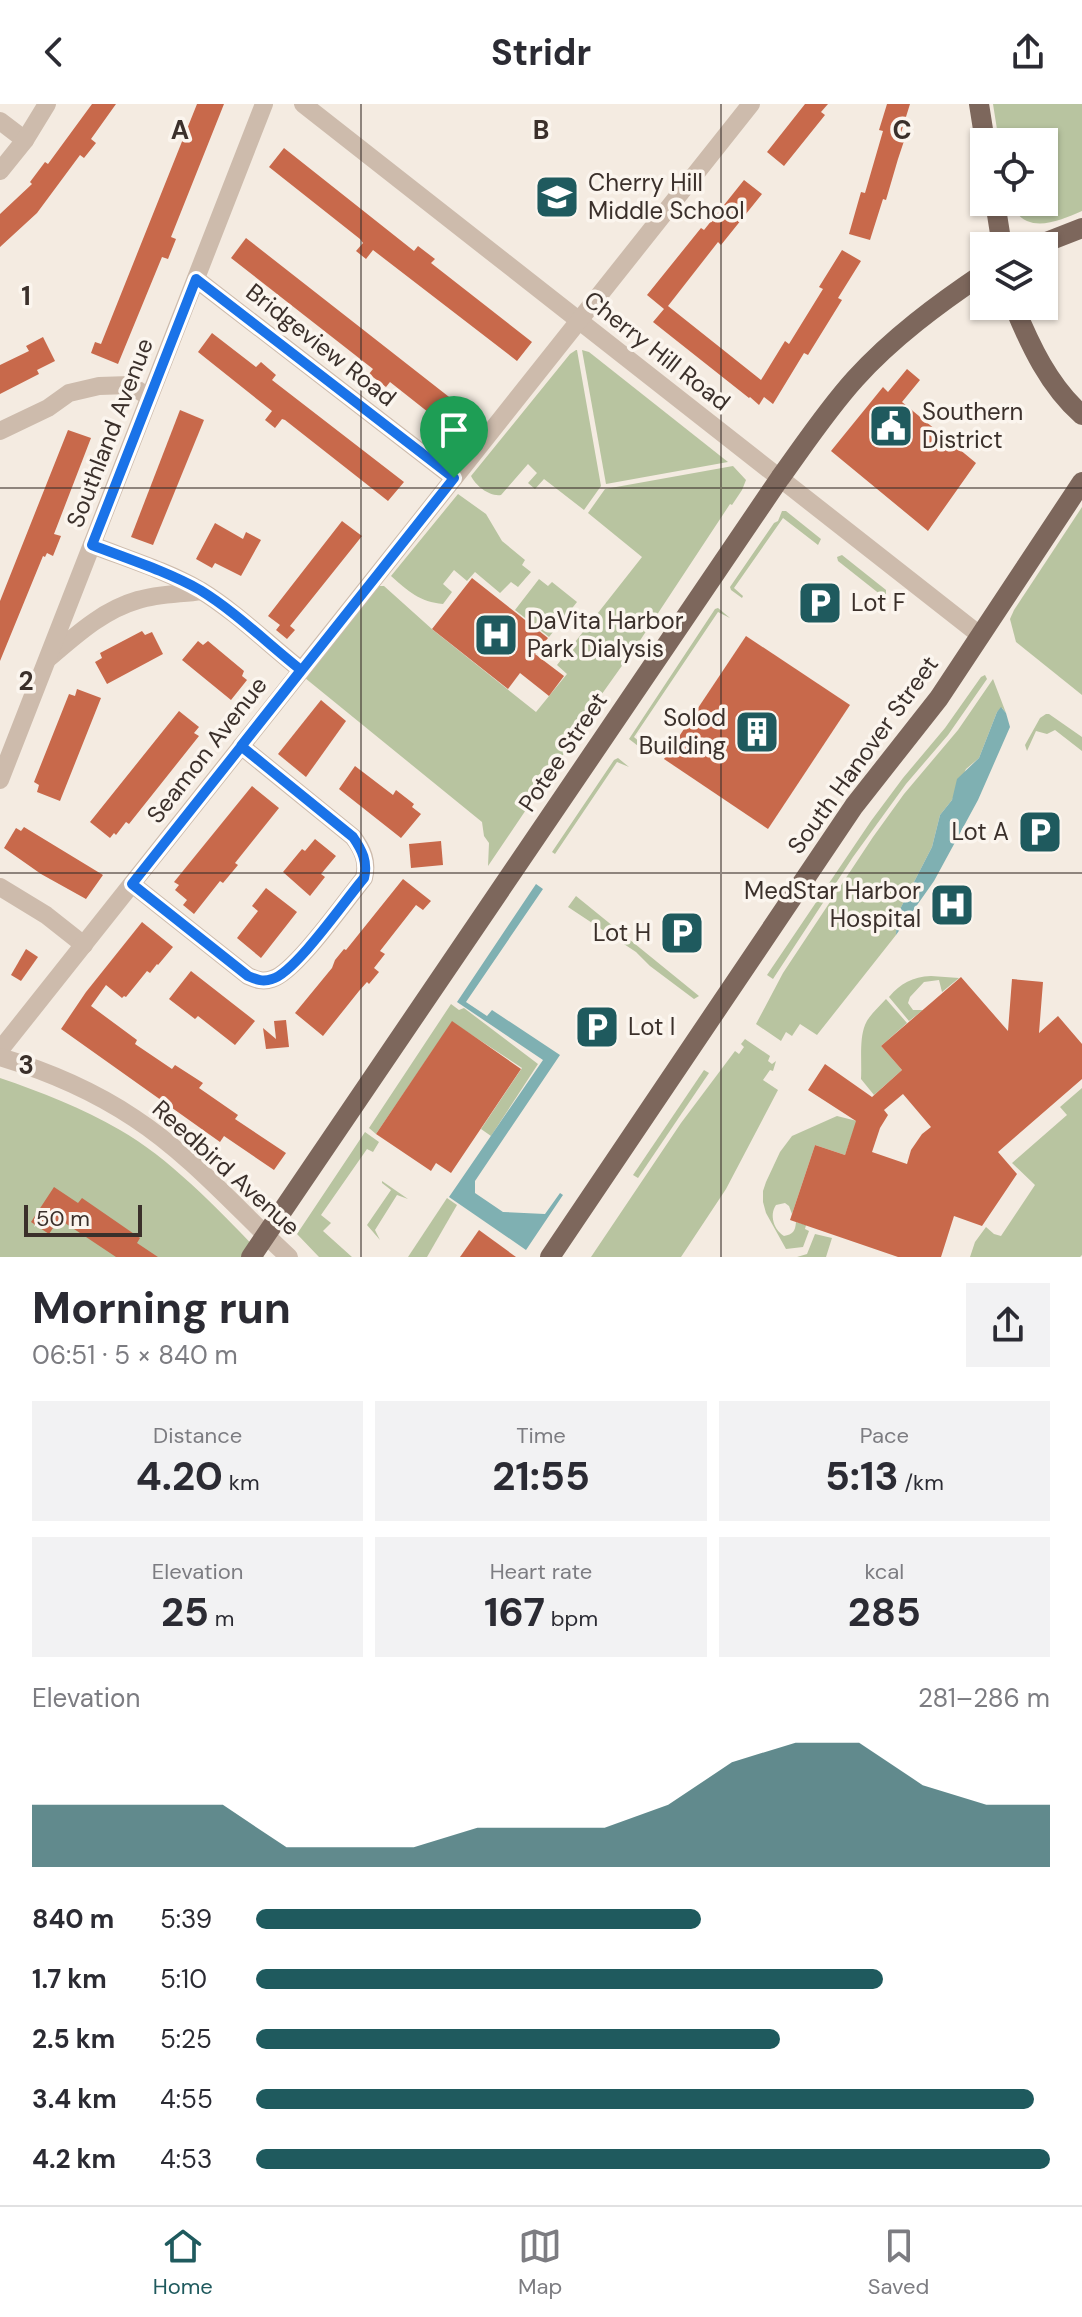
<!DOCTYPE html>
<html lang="en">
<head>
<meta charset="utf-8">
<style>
	:root { --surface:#fff; --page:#f2f2f3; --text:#2b2b33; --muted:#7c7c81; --line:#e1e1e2; --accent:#1f5a5e }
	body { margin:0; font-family:"DM Sans",sans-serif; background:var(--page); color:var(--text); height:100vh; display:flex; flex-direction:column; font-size:30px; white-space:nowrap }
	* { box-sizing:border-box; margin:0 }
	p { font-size:26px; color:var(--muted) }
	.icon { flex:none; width:44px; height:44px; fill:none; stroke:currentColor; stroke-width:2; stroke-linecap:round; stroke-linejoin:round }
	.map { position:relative; height:1153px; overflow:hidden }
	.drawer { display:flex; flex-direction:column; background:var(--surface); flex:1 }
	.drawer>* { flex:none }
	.controls { position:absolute; left:970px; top:24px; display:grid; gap:16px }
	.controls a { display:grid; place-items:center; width:88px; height:88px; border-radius:0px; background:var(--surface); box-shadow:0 2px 6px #0004; font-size:40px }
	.scale { position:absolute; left:24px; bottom:20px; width:118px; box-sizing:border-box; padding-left:8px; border:4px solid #3b302b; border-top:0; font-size:22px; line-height:28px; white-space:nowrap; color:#3b302b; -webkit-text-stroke:6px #fbf5ee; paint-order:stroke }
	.pin { position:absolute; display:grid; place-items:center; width:68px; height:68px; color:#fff; margin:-82px -34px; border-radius:50% 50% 50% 0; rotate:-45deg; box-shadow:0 0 8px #0007 }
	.pin .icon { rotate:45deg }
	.round { display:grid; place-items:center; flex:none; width:84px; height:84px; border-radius:0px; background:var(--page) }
	.headline { display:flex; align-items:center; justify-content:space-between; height:136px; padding:0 32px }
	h1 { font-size:44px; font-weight:700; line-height:60px }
	.stats { display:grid; grid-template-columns:repeat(3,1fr); gap:12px; height:136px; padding:8px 32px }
	.stats div { display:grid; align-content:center; border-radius:0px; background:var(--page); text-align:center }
	.stats b { font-size:40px; font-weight:700 }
	.stats small { font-size:22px; font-weight:400 }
	.stats p { font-size:22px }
	.chart { height:224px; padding:16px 32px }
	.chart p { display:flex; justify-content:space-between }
	.chart svg { width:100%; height:144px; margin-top:8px; fill:var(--accent); opacity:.7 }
	ul { padding:0 32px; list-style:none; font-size:26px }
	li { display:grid; grid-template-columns:128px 96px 1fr; align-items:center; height:60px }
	li i { height:20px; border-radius:10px; background:var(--accent) }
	header { display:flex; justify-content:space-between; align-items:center; height:104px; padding:0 32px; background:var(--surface); font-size:36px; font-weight:700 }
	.tab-bar { display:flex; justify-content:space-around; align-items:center; height:112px; border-top:2px solid var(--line); background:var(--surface); font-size:22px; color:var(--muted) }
	.tab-bar a { display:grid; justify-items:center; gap:4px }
	.tab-bar .active { color:var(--accent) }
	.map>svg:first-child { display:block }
	.green { fill:#b8c4a0 }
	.water { fill:#7fb0b2 }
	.building { fill:#c8694b; fill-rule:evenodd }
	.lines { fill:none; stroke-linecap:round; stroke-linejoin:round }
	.minor { stroke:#cdbbac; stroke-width:18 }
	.major { stroke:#7d675c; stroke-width:20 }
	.route-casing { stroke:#fff; stroke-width:16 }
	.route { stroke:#1a73e8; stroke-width:10 }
	.grid { fill:none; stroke:#3b302b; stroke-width:2; stroke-opacity:0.55 }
	.labels { text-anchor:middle; stroke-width:7; stroke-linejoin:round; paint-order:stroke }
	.poi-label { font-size:24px; fill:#3b302b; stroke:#fbf5ee; text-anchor:start }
	.street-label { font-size:24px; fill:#3b302b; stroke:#fbf5ee }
	.grid-label { font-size:26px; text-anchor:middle; font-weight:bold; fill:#3b302b; stroke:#fbf5ee; stroke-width:7; stroke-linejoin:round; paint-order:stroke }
</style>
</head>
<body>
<header><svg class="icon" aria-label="back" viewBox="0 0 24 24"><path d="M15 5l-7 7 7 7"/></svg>Stridr<svg class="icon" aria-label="share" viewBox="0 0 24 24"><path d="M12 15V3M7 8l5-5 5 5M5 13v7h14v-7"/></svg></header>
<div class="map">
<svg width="1082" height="1153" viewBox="0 0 1082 1153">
	<rect width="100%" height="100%" fill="#f4ebe1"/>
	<g class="green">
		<path d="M993,0H1082V107C1056,118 1025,132 1010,98H1044V38H999Z"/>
		<path d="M576,246H577L601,382L584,406L544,375L535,385L528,379L537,369L528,360L501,391C490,393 476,382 471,372L570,250Z"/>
		<polygon points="582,246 589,248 728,358 606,380"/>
		<polygon points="733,362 746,376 742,386 732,401 730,400 641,535 567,639 567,645 488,762 489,739 484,732 482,718 305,574 379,482 384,482 433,526 536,608 567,570 557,561 642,453 588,409 605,385"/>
		<path d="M458,390L486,410L502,437L525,456L522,461L531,468L518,483L511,478L500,489L475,468L467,477L454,466L443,480L452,488L443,500C420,498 408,487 391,472Z"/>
		<polygon points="1082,403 1082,591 1016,538 1010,515 1014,506"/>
		<polygon points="782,407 786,407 821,435 818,441 783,414 734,484 743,492 742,494 731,486 730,483 774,419 778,417"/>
		<polygon points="842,451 886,486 886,490 881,491 838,457 837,453"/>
		<polygon points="539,475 548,482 552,478 577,498 549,533 515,506"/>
		<polygon points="718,504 730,514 718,508 634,633 644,642 642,645 629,635 715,505"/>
		<polygon points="985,571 987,575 948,631 906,680 853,753 773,875 767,871 871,717 903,674 945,624 981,573"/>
		<polygon points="993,575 1006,609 1002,604 997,608 979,654 966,665 952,696 940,711 932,743 897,811 896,831 817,931 800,920 792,932 786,928 781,937 756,920 783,869 873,733 904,690 958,626"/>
		<polygon points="1046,610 1049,610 1082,633 1082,647 1055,626 1047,630 1036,627 1027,647 1025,641 1040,614"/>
		<polygon points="618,654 629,663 617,658 555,750 552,748 614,656"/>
		<polygon points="576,792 699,892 694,895 650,862 636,848 568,803"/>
		<path d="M931,872L959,874L942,888L939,876L924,878L910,893L908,899L913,906H923L909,917L889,893C901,879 912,873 931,872Z"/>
		<path d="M886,895L907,919L881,942L902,966L874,991L861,975C862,959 859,936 865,921C869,911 879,903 886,895Z"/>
		<polygon points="451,900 459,906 464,904 538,960 491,1032 481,1025 522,964 452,918 376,1030 369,1024"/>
		<polygon points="745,935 770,952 768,957 772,960 776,957 773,967 770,966 763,976 778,986 726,1085 681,1153 591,1153 681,1019 735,947 739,950 744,943 741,940"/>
		<polygon points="704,966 709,969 638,1074 633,1071"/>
		<path d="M0,974C41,988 82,1004 120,1026C170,1054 224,1111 264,1153H0Z"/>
		<polygon points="1082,984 1082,1151 1080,1153 970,1153 975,1138 986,1123 994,1130 1001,1132 1035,1081 1012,1059 1067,1011 1060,1003"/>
		<path d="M837,1012L857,1017L845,1051L815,1041L792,1110L789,1102L785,1099L776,1101C769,1111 774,1126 784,1132C793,1130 795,1128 796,1118L806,1121L805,1125L809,1127L803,1143L786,1145L766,1109L763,1098V1087L766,1078L780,1048L792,1032Z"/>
		<polygon points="365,1028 379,1038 373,1048 367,1045 321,1111 331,1119 323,1127 352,1153 319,1153 297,1130"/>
		<polygon points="382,1077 408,1095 397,1091 375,1126 380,1136 367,1121 391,1086 382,1079"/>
		<polygon points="447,1094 457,1101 427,1153 408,1153"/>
		<polygon points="815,1130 832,1134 826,1153 797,1153 807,1150"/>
	</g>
	<g class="water">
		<polygon points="1001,603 1006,609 1010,623 978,696 934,777 896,831 897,811 932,743 940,711 952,696 957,675 979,654 997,608"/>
		<polygon points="536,780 543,785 466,898 487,912 492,906 560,951 475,1077 475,1089 503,1108 545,1110 560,1089 563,1091 526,1146 449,1093 543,956 457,898"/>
	</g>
	<g class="building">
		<polygon points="92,0 116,0 91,35 96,39 84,54 80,51 37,109 0,143 0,110 32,80 30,78 45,58 48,60"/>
		<polygon points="197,0 224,0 171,133 176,135 168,155 162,153 118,260 91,249 95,238 101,240"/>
		<polygon points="805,0 828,0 821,8 825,11 784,62 767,48"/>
		<polygon points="887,0 910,0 900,32 905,34 898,55 886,96 883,95 870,136 849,130 861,88 865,89 883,27 879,26"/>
		<polygon points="284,44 414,147 418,142 435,155 431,159 532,238 517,257 373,146 366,155 356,147 363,139 360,135 269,63"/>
		<polygon points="744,76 762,90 721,141 718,138 668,202 761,276 785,237 789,240 823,185 819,183 842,146 861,157 838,194 842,196 808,251 804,249 773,300 764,293 759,301 750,293 749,294 653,218 664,205 647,191 701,124 704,126"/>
		<polygon points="246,134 467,307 452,327 390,278 386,283 369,270 373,265 231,154"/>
		<polygon points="212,229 256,263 261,258 276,271 272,276 404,378 388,397 285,316 282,315 275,324 265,316 272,307 198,248"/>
		<polygon points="43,233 55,257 37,266 39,270 0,290 0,261 29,247 26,242"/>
		<polygon points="907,265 920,276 902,298 976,359 928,427 831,347 883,283 888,288"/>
		<polygon points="180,306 204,316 153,441 131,433"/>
		<polygon points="68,326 91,334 54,430 61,432 53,452 47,449 45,453 43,452 0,557 0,497"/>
		<polygon points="342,417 362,432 290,522 295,526 287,535 276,526 280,521 268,512"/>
		<polygon points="215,419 243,435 246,428 261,436 241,472 215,459 212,464 196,455"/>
		<polygon points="472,474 548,534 535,550 564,572 549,592 520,569 508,585 432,525"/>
		<polygon points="142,527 145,531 152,528 163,550 107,580 95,558 102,554 100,549"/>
		<polygon points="746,532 850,601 768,725 664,655"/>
		<polygon points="198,537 203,541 208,537 244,567 242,572 247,576 231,596 182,556"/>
		<polygon points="77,585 101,594 60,697 37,688 39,681 34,678 69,590 75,592"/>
		<polygon points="321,596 346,617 306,673 278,650"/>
		<polygon points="179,607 199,623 194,629 199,632 129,720 126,718 116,731 114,729 110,734 90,718"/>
		<polygon points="355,662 393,691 396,686 414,700 412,703 421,710 401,734 339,685"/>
		<polygon points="252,682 279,704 235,759 238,761 223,779 220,777 194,810 183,801 187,796 175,786 179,781 174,778"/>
		<polygon points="24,723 103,771 86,795 41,770 4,744 16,724 21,727"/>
		<polygon points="315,735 336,752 321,770 325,773 310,792 283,768 302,745 305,747"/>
		<polygon points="441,737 443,761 411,764 409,740"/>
		<polygon points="403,775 431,797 423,806 416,801 380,847 385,850 374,864 379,868 369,880 367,878 359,887 323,932 295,909 332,864 335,856 344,845 346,846"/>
		<polygon points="266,784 297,808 261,854 237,834 258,807 252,802"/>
		<polygon points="142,818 173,843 158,861 157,860 150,869 147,867 126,893 124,892 122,894 106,881 91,902 137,936 135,940 172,965 175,961 203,979 199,984 238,1011 235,1015 286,1049 274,1066 224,1032 220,1038 61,925 86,888"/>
		<polygon points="26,845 38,853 21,877 11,871"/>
		<polygon points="191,867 255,917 235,941 198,912 195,915 169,895"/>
		<path d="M961,873L1008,927L1012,875L1043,878L1039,929L1058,912L1082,940V975L998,1048L1017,1070L982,1122L954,1112L941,1153H898L790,1116L815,1041L845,1051L856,1017L808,986L825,960L872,993L902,966L881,942ZM903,990L931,1023L922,1030L911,1046L907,1060L872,1048L880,1024L888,1011L884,1006Z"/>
		<polygon points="286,916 289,943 266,945 263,924 276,935 274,917"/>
		<polygon points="452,917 521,965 451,1069 436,1059 431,1067 376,1030"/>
		<polygon points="54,1083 78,1099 82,1094 140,1134 137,1139 158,1153 116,1153 59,1115 49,1130 31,1118"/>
		<polygon points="479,1126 516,1153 460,1153"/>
	</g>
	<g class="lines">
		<g class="minor">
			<polyline points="303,0 981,532"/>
			<polyline points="0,17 25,36"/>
			<polyline points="0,67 25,36 47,0"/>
			<polyline points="196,175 454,374"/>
			<polyline points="0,327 48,304 69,289 99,282 130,281 149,293"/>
			<path d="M92,441C128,455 167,467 200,486C236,508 268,540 301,566"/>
			<path d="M49,554C76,531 103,506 138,496C158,490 181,490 201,487"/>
			<polyline points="0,676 264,0"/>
			<path d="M132,780L248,872C257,876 263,878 272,875C295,869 346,796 364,774C368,758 363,746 353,733L241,642"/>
			<polyline points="0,783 46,811 84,841"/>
			<polyline points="0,946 751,0"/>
			<path d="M0,953C47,967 92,986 134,1014C192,1052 238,1106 289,1153"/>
		</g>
		<g class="major">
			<polyline points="979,0 985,38"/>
			<polyline points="995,98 1002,142"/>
			<polyline points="1036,142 1082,124"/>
			<path d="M1014,202C1030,241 1049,282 1082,311"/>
			<path d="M251,1153L780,374C804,341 827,306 855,275C892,234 938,200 984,169"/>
			<polyline points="550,1153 854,702 939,594 1082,378"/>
		</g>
	</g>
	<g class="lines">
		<g class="route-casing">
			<path id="route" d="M454,374C429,406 403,438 378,470L132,780L248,872C257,876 263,878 272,875C295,869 346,795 364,774C368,758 362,746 353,733L241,642L301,566C268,540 236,508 200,486C166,467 128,455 92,441L196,175L454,374"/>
		</g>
		<use href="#route" class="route"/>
	</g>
	<path class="grid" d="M361,0V1153M721,0V1153M0,384H1082M0,769H1082"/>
	<defs>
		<g id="school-square" transform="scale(2.3)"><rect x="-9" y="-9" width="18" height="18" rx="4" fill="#1f5a5e" stroke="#fbf5ee"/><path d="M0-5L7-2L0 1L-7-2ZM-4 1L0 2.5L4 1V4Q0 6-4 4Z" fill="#fff"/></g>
		<g id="civic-square" transform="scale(2.3)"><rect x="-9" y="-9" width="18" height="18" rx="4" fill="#1f5a5e" stroke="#fbf5ee"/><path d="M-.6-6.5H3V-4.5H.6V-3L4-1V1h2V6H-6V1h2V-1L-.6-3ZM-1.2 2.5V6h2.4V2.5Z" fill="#fff"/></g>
		<g id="parking-square" transform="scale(2.3)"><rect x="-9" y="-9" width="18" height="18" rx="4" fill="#1f5a5e" stroke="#fbf5ee"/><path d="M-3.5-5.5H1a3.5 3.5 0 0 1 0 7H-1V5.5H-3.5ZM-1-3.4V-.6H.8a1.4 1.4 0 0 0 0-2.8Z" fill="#fff"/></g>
		<g id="hospital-square" transform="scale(2.3)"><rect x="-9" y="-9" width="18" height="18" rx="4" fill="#1f5a5e" stroke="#fbf5ee"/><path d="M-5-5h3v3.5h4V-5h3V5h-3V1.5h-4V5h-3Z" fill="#fff"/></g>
		<g id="building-square" transform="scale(2.3)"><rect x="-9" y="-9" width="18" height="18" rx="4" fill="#1f5a5e" stroke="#fbf5ee"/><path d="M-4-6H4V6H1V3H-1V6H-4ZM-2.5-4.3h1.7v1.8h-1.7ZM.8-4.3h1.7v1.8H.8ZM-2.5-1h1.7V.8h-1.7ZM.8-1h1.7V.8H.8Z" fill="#fff"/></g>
	</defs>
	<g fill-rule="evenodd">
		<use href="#school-square" x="557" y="93"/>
		<use href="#civic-square" x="891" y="322"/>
		<use href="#parking-square" x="820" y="499"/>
		<use href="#hospital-square" x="496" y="531"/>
		<use href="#building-square" x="757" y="628"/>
		<use href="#parking-square" x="1040" y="728"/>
		<use href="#hospital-square" x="952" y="801"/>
		<use href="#parking-square" x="682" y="829"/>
		<use href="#parking-square" x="597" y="923"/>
	</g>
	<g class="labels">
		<g class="poi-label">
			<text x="588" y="87">Cherry Hill<tspan x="588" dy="28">Middle School</tspan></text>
			<text x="922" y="316">Southern<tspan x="922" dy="28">District</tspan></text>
			<text x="851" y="507">Lot F</text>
			<text x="527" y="525">DaVita Harbor<tspan x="527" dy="28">Park Dialysis</tspan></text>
			<text x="726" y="622" text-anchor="end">Solod<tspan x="726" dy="28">Building</tspan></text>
			<text x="1009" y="736" text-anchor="end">Lot A</text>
			<text x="921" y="795" text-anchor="end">MedStar Harbor<tspan x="921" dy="28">Hospital</tspan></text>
			<text x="651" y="837" text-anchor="end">Lot H</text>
			<text x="628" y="931">Lot I</text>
		</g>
		<g class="street-label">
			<text transform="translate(321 241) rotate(38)" y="8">Bridgeview Road</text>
			<text transform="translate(657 247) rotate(38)" y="8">Cherry Hill Road</text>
			<text transform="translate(110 329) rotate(-69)" y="8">Southland Avenue</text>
			<text transform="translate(207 646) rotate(-52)" y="8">Seamon Avenue</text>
			<text transform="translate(563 648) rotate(-56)" y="8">Potee Street</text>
			<text transform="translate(863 651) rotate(-54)" y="8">South Hanover Street</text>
			<text transform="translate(226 1064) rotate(42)" y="8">Reedbird Avenue</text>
		</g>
	</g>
	<g class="grid-label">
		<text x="180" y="35">A</text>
		<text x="541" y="35">B</text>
		<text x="902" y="35">C</text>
		<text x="26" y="201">1</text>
		<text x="26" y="586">2</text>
		<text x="26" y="970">3</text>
	</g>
</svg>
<div class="controls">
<a><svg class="icon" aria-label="locate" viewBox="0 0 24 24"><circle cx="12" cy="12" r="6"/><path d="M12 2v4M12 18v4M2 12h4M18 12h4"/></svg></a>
<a><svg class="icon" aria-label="layers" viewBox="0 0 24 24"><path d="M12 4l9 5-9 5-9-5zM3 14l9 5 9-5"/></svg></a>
</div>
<div class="scale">50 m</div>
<div class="pin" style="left:454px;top:374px;background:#1e9e55"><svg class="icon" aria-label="arrive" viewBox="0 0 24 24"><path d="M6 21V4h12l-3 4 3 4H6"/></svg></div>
</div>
<section class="drawer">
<div class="headline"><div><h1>Morning run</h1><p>06:51 · 5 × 840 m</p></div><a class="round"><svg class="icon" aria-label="share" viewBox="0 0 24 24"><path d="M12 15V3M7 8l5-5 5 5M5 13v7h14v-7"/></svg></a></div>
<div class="stats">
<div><p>Distance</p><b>4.20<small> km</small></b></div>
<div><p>Time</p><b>21:55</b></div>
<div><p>Pace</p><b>5:13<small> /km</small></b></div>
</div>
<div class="stats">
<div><p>Elevation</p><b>25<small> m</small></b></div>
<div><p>Heart rate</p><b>167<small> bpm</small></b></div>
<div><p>kcal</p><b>285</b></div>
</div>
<div class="chart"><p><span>Elevation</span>281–286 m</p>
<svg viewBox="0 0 160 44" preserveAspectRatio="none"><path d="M0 44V25L10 25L20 25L30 25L40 38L50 38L60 38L70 32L80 32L90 32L100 25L110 12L120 6L130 6L140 19L150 25L160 25V44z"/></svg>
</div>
<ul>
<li><b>840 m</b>5:39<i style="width:56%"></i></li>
<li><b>1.7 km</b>5:10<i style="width:79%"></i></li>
<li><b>2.5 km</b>5:25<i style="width:66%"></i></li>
<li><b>3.4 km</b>4:55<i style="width:98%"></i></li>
<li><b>4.2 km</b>4:53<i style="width:100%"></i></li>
</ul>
</section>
<nav class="tab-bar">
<a class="active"><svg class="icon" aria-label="home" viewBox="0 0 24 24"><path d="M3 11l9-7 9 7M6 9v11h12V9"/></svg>Home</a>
<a><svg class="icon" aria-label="map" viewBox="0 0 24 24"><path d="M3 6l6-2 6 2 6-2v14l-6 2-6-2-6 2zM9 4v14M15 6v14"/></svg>Map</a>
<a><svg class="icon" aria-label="saved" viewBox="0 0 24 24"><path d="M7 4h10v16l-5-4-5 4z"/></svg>Saved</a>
</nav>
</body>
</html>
